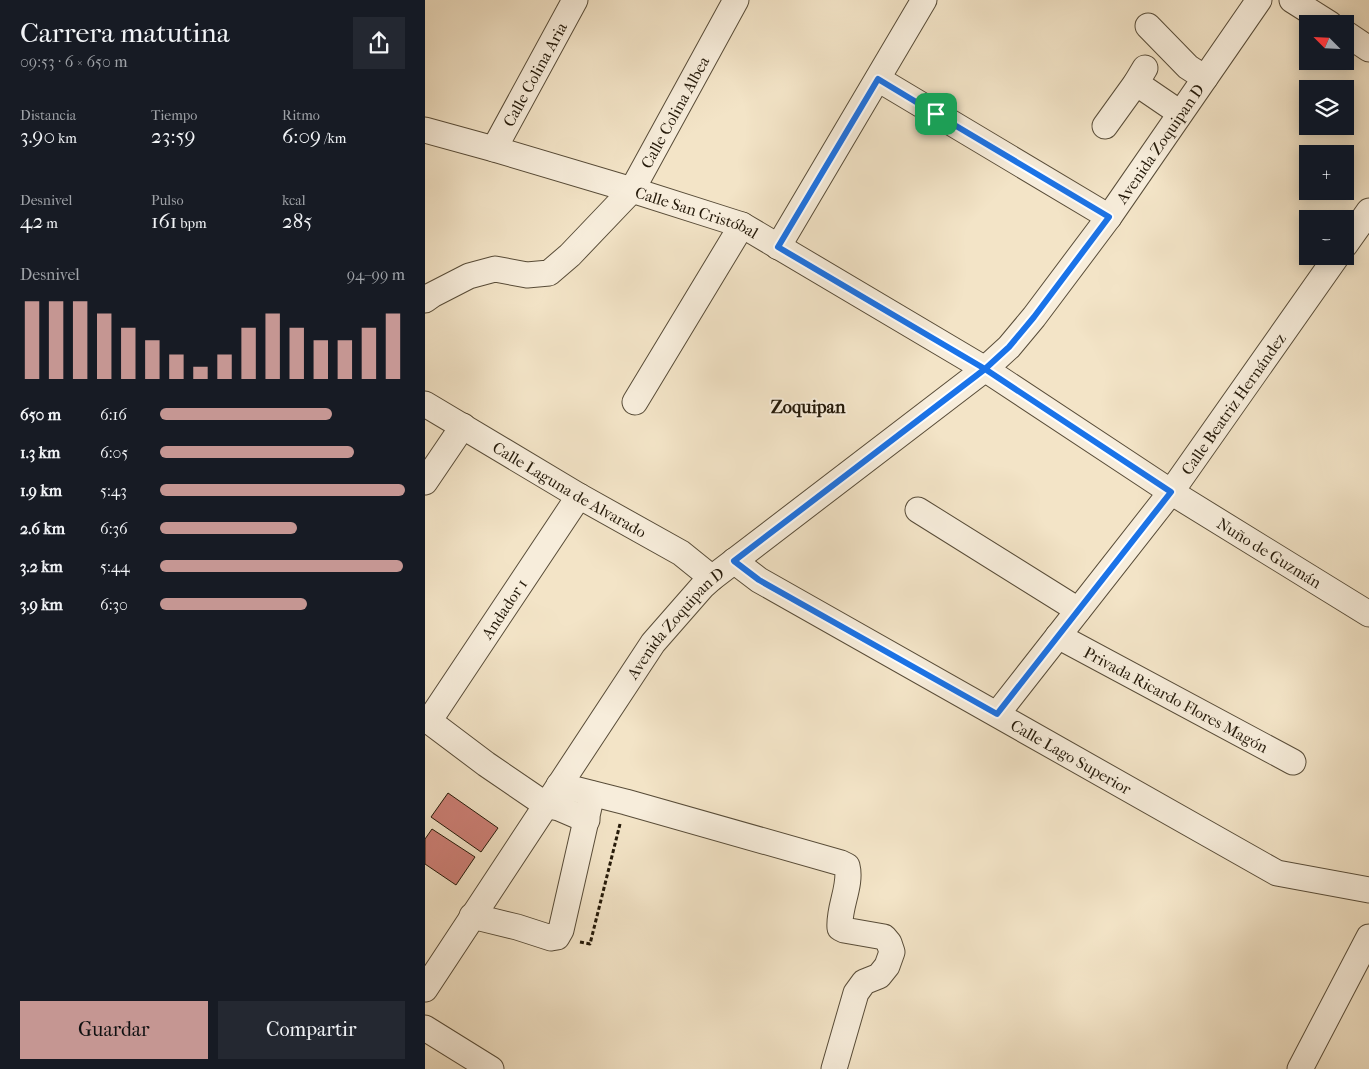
<!DOCTYPE html>
<html lang="es">
<head>
<meta charset="utf-8">
<style>
	:root { --surface:#171b24; --page:#242831; --text:#f1f3f6; --muted:#9ea1a6; --accent:#c59692 }
	body { margin:0; font-family:"IM FELL French Canon",serif; background:var(--page); color:var(--text); height:100vh; display:flex; flex-direction:column; font-size:19px; white-space:nowrap }
	* { box-sizing:border-box; margin:0 }
	p { font-size:16px; color:var(--muted) }
	.icon { flex:none; width:28px; height:28px; fill:none; stroke:currentColor; stroke-width:2; stroke-linecap:round; stroke-linejoin:round }
	.map { position:relative; flex:1; overflow:hidden }
	.panel { display:flex; flex-direction:column; background:var(--surface); width:425px }
	.panel>* { flex:none }
	.needle { width:32px; rotate:294deg }
	.controls { position:absolute; left:874px; top:15px; display:grid; gap:10px }
	.controls a { display:grid; place-items:center; width:55px; height:55px; border-radius:0px; background:var(--surface); box-shadow:0 2px 12px #0003; font-size:25px }
	.pin { position:absolute; display:grid; place-items:center; width:42px; height:42px; color:#fff; margin:-21px; border-radius:10px; box-shadow:0 2px 8px #0006 }
	.round { display:grid; place-items:center; flex:none; width:52px; height:52px; border-radius:0px; background:var(--page) }
	.headline { display:flex; align-items:center; justify-content:space-between; height:85px; padding:0 20px }
	h1 { font-size:28px; font-weight:600; line-height:38px }
	.stats { display:grid; grid-template-columns:repeat(3,1fr); gap:8px; height:85px; padding:5px 20px }
	.stats div { display:grid; align-content:center }
	.stats b { font-size:21px; font-weight:600 }
	.stats small { font-size:14px; font-weight:400 }
	.stats p { font-size:14px }
	.chart { height:140px; padding:10px 20px }
	.chart p { display:flex; justify-content:space-between }
	.chart svg { width:100%; height:90px; margin-top:5px; stroke:var(--accent); stroke-width:6 }
	.action { display:flex; gap:10px; margin-top:auto; padding:10px 20px }
	.action a { flex:1; height:58px; border-radius:0px; background:var(--accent); color:#111; font-size:20px; font-weight:600; line-height:58px; text-align:center }
	.action a+a { background:var(--page); color:var(--text) }
	ul { padding:0 20px; list-style:none; font-size:16px }
	li { display:grid; grid-template-columns:80px 60px 1fr; align-items:center; height:38px }
	li i { height:12px; border-radius:6px; background:var(--accent) }
	main { display:flex; flex:1; min-height:0 }
	.map>svg:first-child { display:block }
	.building { fill:#ce8178; stroke:#241909 }
	.lines { fill:none; stroke-linecap:round; stroke-linejoin:round }
	.minor-casing { stroke:#584c38; stroke-width:27 }
	.path { stroke:#241909; stroke-width:3; stroke-dasharray:4 2.5; stroke-linecap:butt }
	.minor { stroke:#f7eddb; stroke-width:25 }
	.route-casing { stroke:#fff; stroke-width:10 }
	.route { stroke:#1a73e8; stroke-width:6 }
	.labels { text-anchor:middle; stroke-width:4; stroke-linejoin:round; paint-order:stroke }
	.street-label { font-size:16px; fill:#241909; stroke:#f7eddb }
	.neighbourhood-label { font-size:18px; font-weight:bold; fill:#241909; stroke:#f7eddb }
</style>
</head>
<body>
<main>
<section class="panel">
<div class="headline"><div><h1>Carrera matutina</h1><p>09:53 · 6 × 650 m</p></div><a class="round"><svg class="icon" aria-label="share" viewBox="0 0 24 24"><path d="M12 15V3M7 8l5-5 5 5M5 13v7h14v-7"/></svg></a></div>
<div class="stats">
<div><p>Distancia</p><b>3.90<small> km</small></b></div>
<div><p>Tiempo</p><b>23:59</b></div>
<div><p>Ritmo</p><b>6:09<small> /km</small></b></div>
</div>
<div class="stats">
<div><p>Desnivel</p><b>42<small> m</small></b></div>
<div><p>Pulso</p><b>161<small> bpm</small></b></div>
<div><p>kcal</p><b>285</b></div>
</div>
<div class="chart"><p><span>Desnivel</span>94–99 m</p>
<svg viewBox="0 0 160 44" preserveAspectRatio="none"><path d="M5 44V6M15 44V6M25 44V6M35 44V12M45 44V19M55 44V25M65 44V32M75 44V38M85 44V32M95 44V19M105 44V12M115 44V19M125 44V25M135 44V25M145 44V19M155 44V12"/></svg>
</div>
<ul>
<li><b>650 m</b>6:16<i style="width:70%"></i></li>
<li><b>1.3 km</b>6:05<i style="width:79%"></i></li>
<li><b>1.9 km</b>5:43<i style="width:100%"></i></li>
<li><b>2.6 km</b>6:36<i style="width:56%"></i></li>
<li><b>3.2 km</b>5:44<i style="width:99%"></i></li>
<li><b>3.9 km</b>6:30<i style="width:60%"></i></li>
</ul>
<div class="action"><a>Guardar</a><a>Compartir</a></div>
</section>
<div class="map">
<svg width="944" height="1069" viewBox="0 0 944 1069">
	<rect width="100%" height="100%" fill="#f3e4c7"/>
	<filter id="stains"><feTurbulence type="fractalNoise" baseFrequency=".004" numOctaves="4"/><feColorMatrix values="0 0 0 0 .2 0 0 0 0 .09 0 0 0 0 .02 0 0 0 .5 -.17"/></filter>
	<radialGradient id="worn" r=".72"><stop offset=".6" stop-color="#630" stop-opacity="0"/><stop offset="1" stop-color="#630" stop-opacity=".3"/></radialGradient>
	<g class="building">
		<polygon points="23,793 73,828 56,852 6,817"/>
		<polygon points="7,829 50,857 31,885 0,864 0,839"/>
	</g>
	<g class="lines">
		<g class="minor-casing">
			<g id="minor">
				<polyline points="867,0 905,24"/>
				<polyline points="723,26 763,67 780,78"/>
				<polyline points="920,33 944,49"/>
				<polyline points="453,79 684,217"/>
				<polyline points="711,83 755,113"/>
				<polyline points="680,126 711,83 720,68"/>
				<path id="s1" d="M0,130L69,149L207,190L317,225L560,369L746,492L944,614"/>
				<path id="s2" d="M69,149L150,0"/>
				<polyline points="920,245 944,211"/>
				<polyline points="353,247 499,0"/>
				<path id="s3" d="M0,300L7,295L44,276L70,269L102,275L124,273L145,255L207,190L311,0"/>
				<polyline points="210,402 317,225"/>
				<path id="s4" d="M0,404L154,496L256,553L287,578"/>
				<polyline points="0,482 38,426"/>
				<polyline points="493,510 653,610"/>
				<path id="s5" d="M309,561L334,580L852,873L944,890"/>
				<path id="s6" d="M633,636L868,762"/>
				<path id="s7" d="M572,714L746,492L912,256"/>
				<polyline points="0,718 61,764 121,805 134,808 162,820"/>
				<path id="s8" d="M4,721L154,496"/>
				<path d="M134,785L201,802L416,863L422,866C427,885 413,908 415,928L419,930L459,937L464,943L467,952L462,966L454,976L439,982L431,993L409,1069"/>
				<polyline points="47,916 92,927 126,938 132,937 136,930 167,794"/>
				<path id="s9" d="M0,989L228,643L277,587L287,578L560,369L584,347L609,317L684,217L834,0"/>
				<polyline points="0,1028 66,1069"/>
				<polyline points="875,1069 944,937"/>
			</g>
		</g>
		<polyline class="path" points="155,942 165,944 195,824"/>
		<use href="#minor" class="minor"/>
	</g>
	<g class="lines">
		<g class="route-casing">
			<polyline id="route" points="511,114 684,217 609,317 584,347 560,369 309,561 334,580 572,714 746,492 560,369 353,247 453,79 511,114"/>
		</g>
		<use href="#route" class="route"/>
	</g>
	<g class="labels">
		<g class="street-label">
			<text dy="6" stroke="none"><textPath href="#s2" startOffset="85">Calle Colina Aria</textPath></text>
			<text dy="6" stroke="none"><textPath href="#s3" startOffset="338">Calle Colina Albea</textPath></text>
			<text dy="6" stroke="none"><textPath href="#s9" startOffset="1132">Avenida Zoquipan D</textPath></text>
			<text dy="6" stroke="none"><textPath href="#s1" startOffset="284">Calle San Cristóbal</textPath></text>
			<text dy="6" stroke="none"><textPath href="#s7" startOffset="390">Calle Beatriz Hernández</textPath></text>
			<text dy="6" stroke="none"><textPath href="#s4" startOffset="168">Calle Laguna de Alvarado</textPath></text>
			<text dy="6" stroke="none"><textPath href="#s1" startOffset="952">Nuño de Guzmán</textPath></text>
			<text dy="6" stroke="none"><textPath href="#s8" startOffset="135">Andador 1</textPath></text>
			<text dy="6" stroke="none"><textPath href="#s9" startOffset="444">Avenida Zoquipan D</textPath></text>
			<text dy="6" stroke="none"><textPath href="#s6" startOffset="134">Privada Ricardo Flores Magón</textPath></text>
			<text dy="6" stroke="none"><textPath href="#s5" startOffset="390">Calle Lago Superior</textPath></text>
		</g>
		<g class="neighbourhood-label">
			<text x="383" y="413">Zoquipan</text>
		</g>
	</g>
	<rect width="100%" height="100%" filter="url(#stains)"/>
	<rect width="100%" height="100%" fill="url(#worn)"/>
</svg>
<div class="controls">
<a><svg class="needle" viewBox="-14 -14 28 28"><path d="M0-13l5 13h-10z" fill="#e53935"/><path d="M0 13l5-13h-10z" fill="#9ea1a6"/></svg></a>
<a><svg class="icon" aria-label="layers" viewBox="0 0 24 24"><path d="M12 4l9 5-9 5-9-5zM3 14l9 5 9-5"/></svg></a>
<a>+</a>
<a>−</a>
</div>
<div class="pin" style="left:511px;top:114px;background:#1e9e55"><svg class="icon" aria-label="arrive" viewBox="0 0 24 24"><path d="M6 21V4h12l-3 4 3 4H6"/></svg></div>
</div>
</main>
</body>
</html>
